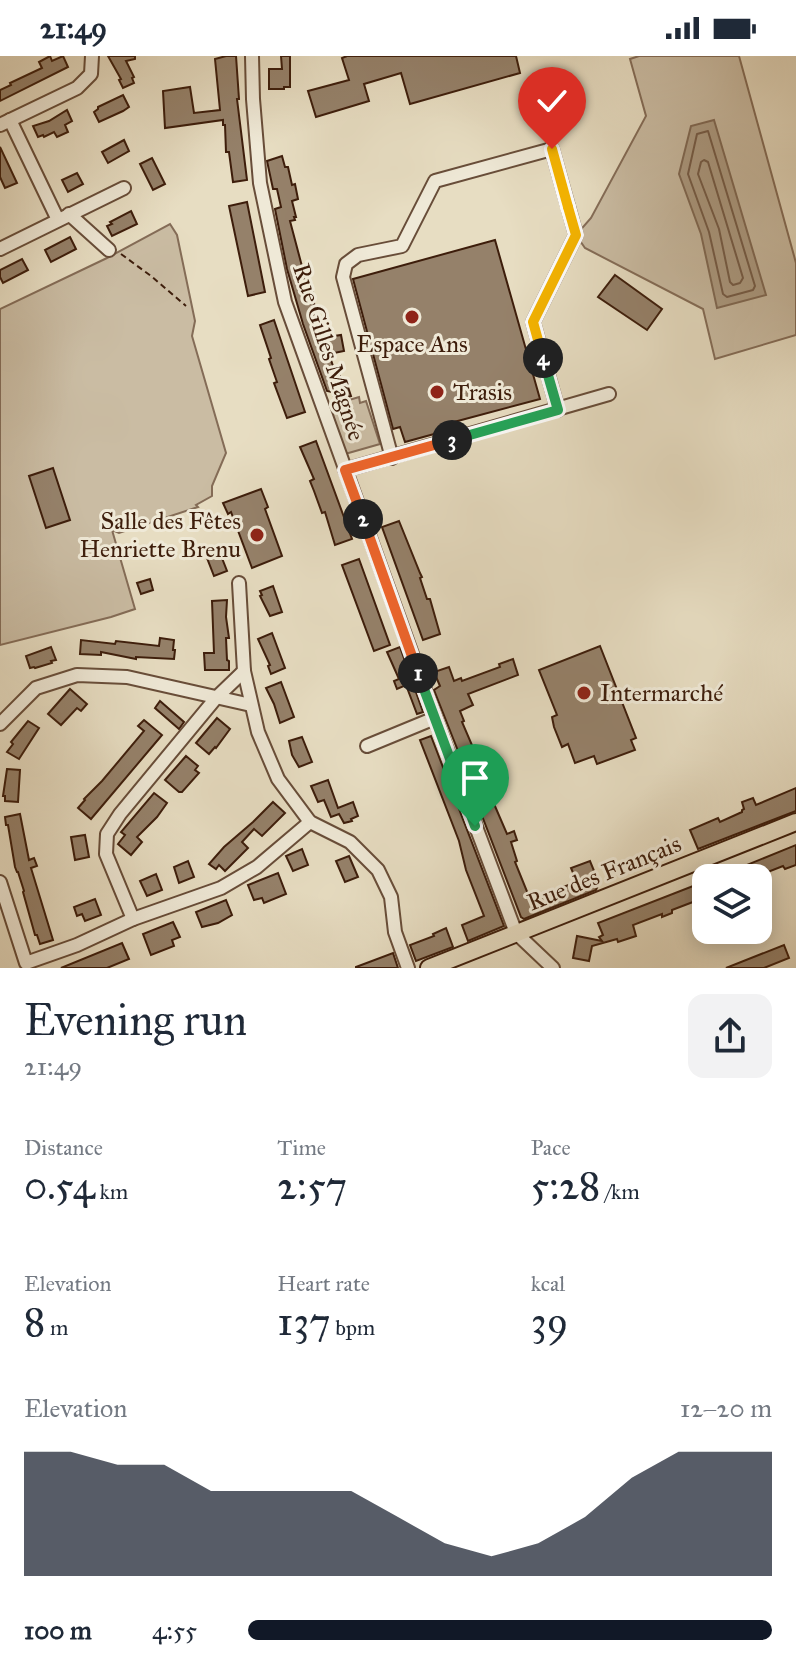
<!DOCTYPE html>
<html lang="en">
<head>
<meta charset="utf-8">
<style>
	:root { --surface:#fff; --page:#f2f2f3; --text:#1f2937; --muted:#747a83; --accent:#111827 }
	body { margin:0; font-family:"IM FELL Great Primer",serif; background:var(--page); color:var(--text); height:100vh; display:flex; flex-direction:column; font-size:30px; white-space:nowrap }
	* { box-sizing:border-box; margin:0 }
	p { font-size:26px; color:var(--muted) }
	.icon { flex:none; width:44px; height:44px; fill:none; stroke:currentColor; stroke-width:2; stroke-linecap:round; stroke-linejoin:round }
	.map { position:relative; height:912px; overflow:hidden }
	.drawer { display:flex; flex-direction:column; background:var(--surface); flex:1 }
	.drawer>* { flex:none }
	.controls { position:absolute; left:692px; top:808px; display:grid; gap:16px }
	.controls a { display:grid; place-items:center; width:80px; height:80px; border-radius:16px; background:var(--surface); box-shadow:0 4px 20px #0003; font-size:40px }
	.pin { position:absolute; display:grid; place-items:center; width:68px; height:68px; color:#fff; margin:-82px -34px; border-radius:50% 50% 50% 0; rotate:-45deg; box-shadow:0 0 8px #0007 }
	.pin .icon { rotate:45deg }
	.km { position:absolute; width:40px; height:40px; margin:-20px; border-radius:50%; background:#222; color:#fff; font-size:22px; line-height:40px; text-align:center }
	.round { display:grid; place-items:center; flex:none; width:84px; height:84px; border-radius:16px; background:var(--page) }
	.head { display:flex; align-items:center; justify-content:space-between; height:136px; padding:0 24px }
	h1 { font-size:44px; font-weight:600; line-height:60px }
	.stats { display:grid; grid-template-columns:repeat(3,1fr); gap:12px; height:136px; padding:8px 24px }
	.stats div { display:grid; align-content:center }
	.stats b { font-size:40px; font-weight:600 }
	.stats small { font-size:22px; font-weight:400 }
	.stats p { font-size:22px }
	.chart { height:224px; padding:16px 24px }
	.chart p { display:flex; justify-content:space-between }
	.chart svg { width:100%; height:144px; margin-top:8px; fill:var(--accent); opacity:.7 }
	ul { padding:0 24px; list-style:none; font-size:26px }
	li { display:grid; grid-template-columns:128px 96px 1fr; align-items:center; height:60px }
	li i { height:20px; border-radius:10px; background:var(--accent) }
	.status { display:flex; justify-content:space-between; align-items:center; height:56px; padding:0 40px; background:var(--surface); direction:ltr }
	.status svg { height:22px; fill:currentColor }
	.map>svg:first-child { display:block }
	.green { fill:#cabca3; stroke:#846c57; stroke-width:2 }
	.water { fill:#ad9c84; stroke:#806954; stroke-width:2 }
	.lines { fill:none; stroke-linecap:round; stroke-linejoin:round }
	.shore { stroke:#755c48; stroke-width:2 }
	.building { fill:#95816a; stroke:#3d1d0b; stroke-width:2 }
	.minor-casing { stroke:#684d39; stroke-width:16 }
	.major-casing { stroke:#3d1d0b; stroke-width:20 }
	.path { stroke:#3d1d0b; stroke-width:2; stroke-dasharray:6 4; stroke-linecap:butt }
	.minor { stroke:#efe9d7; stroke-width:12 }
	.major { stroke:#e7ddc2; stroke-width:16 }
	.split-1-casing { stroke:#fff; stroke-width:16 }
	.split-2-casing { stroke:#fff; stroke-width:16 }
	.split-3-casing { stroke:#fff; stroke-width:16 }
	.split-4-casing { stroke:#fff; stroke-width:16 }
	.split-5-casing { stroke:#fff; stroke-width:16 }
	.split-6-casing { stroke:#fff; stroke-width:16 }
	.split-1 { stroke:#22a559; stroke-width:10 }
	.split-2 { stroke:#f0652b; stroke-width:10 }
	.split-3 { stroke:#f0652b; stroke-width:10 }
	.split-4 { stroke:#22a559; stroke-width:10 }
	.split-5 { stroke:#f5b400; stroke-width:10 }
	.split-6 { stroke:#f5b400; stroke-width:10 }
	.poi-dot { fill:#8f2418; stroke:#efe9d7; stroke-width:3 }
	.labels { text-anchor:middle; stroke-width:6; stroke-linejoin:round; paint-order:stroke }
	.poi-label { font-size:24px; fill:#3d1d0b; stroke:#efe9d7; text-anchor:start }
	.street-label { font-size:24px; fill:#3d1d0b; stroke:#efe9d7 }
</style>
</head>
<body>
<div class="status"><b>21:49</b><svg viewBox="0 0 49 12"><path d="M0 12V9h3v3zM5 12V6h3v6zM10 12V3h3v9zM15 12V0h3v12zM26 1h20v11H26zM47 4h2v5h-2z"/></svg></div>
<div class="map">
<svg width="796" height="912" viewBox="0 0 796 912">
	<rect width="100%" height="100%" fill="#e7ddc2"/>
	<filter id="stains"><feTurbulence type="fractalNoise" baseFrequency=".0025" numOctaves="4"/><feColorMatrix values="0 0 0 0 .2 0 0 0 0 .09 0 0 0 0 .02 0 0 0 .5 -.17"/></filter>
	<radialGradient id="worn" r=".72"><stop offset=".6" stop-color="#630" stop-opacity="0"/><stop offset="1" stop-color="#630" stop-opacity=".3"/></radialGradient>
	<g class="green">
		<polygon points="639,0 739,0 796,207 796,279 715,303 703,253 585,192 576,179 591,162 646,60 630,3"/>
		<polygon points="170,168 177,179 195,265 192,280 226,397 212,430 212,440 196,449 198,451 119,477 112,474 135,553 111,561 0,589 0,253 107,202"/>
		<polygon points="359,341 360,347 366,345 380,388 345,398 329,350"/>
	</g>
	<polygon class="water" points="714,64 766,239 717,252 701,178 679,118 691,70"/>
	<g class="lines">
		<g class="shore">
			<polygon points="708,75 755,230 753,234 727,241 723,238 709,176 688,118 697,78"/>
			<polygon points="704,104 708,106 743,222 740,227 733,229 730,226 719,173 698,118 701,106"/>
		</g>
	</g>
	<g class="building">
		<polygon points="50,0 52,5 63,0 68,11 0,45 0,34 11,29 10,27 42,12 39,6"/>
		<polygon points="108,0 135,0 135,3 126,5 134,21 132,22 134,27 123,32 119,24 121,23"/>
		<polygon points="226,0 236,0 239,43 237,43 247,124 233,126 229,96 226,96 225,69 223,69 223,64 165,72 163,35 190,31 194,57 220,54 215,3"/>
		<polygon points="281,0 290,0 290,31 284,31 284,33 269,33 269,13 282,13"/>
		<polygon points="347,0 516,0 520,17 410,48 401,17 364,28 369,45 316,61 308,35 349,24 342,2"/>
		<polygon points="123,39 129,51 123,55 99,66 94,56 98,53 98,51"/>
		<polygon points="67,54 72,65 65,69 68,76 57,81 54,76 44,81 43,79 38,81 33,70 49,65"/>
		<polygon points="124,84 129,95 108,107 102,96"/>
		<polygon points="0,91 17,127 5,132 0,121"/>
		<polygon points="282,100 285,111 288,111 292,129 295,128 298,143 292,145 296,161 294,161 295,164 290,165 308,233 312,232 316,261 318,265 323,264 328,281 341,279 344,295 329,298 335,316 338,315 345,332 348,331 351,340 339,344 338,341 335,343 332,336 327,335 303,268 287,213 275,153 281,151 277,133 273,133 267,105"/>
		<polygon points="152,102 165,128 153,134 140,108"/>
		<polygon points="77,117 83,128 68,136 62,124"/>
		<polygon points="247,146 265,236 248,240 229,150"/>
		<polygon points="131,155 137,168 112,180 107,170 112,168 110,166"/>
		<polygon points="70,181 76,193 51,206 45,194"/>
		<polygon points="495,184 540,343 454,366 456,372 405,386 400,371 393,373 353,223"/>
		<polygon points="22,203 28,214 3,227 0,221 0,214"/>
		<polygon points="615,219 662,253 647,274 598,241"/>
		<polygon points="274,264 305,356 287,362 274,327 277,326 269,303 271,302 260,269"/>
		<polygon points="316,385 352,483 335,489 325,456 322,457 314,435 310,425 314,423 300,391"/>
		<polygon points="53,412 70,464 46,472 29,420"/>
		<polygon points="261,433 268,451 265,453 282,500 252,512 231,456 228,458 223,447"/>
		<polygon points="399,465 420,517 422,521 420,522 427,543 430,543 440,578 423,584 382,471"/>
		<polygon points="220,497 227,515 214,520 207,502"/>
		<polygon points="359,503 390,589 374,595 342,509"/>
		<polygon points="150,523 153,534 141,538 137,527"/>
		<polygon points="273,530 282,556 270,560 260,540 262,539 260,535"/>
		<polygon points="227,544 226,561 229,582 226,582 227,604 229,605 229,614 205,614 204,597 214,597 212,545"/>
		<polygon points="272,577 285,612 271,618 268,610 270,609 258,583"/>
		<polygon points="160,582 174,584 173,594 175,594 174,603 136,601 136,603 101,596 101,599 80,598 81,584 115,588 116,585 159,590"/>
		<polygon points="600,590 636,682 631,684 635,694 597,708 594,700 575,707 568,688 562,691 554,671 552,661 557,659 539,614"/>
		<polygon points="51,591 56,604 51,605 52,607 35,612 34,611 30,612 26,600"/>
		<polygon points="400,591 423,656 417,658 406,629 397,633 394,625 399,623 387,596"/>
		<polygon points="513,603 518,619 468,638 473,649 460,655 464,665 462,666 474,694 478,692 486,712 477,715 472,701 462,705 434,634 440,630 434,616 449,611 454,625 461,622 462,625 500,611 499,608"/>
		<polygon points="281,626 294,661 280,667 274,648 266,632"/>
		<polygon points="70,633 87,648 81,655 77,652 61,669 48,658"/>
		<polygon points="160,645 184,666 179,673 155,652"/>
		<polygon points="217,662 230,673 216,692 215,691 209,698 196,687"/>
		<polygon points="144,664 162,679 91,763 78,752 85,744 84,743 102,725 144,675 138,670"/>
		<polygon points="28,665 39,672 19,703 7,696 13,688 11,686"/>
		<polygon points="431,680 504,870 468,885 462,869 484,860 466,814 459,785 420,684"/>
		<polygon points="302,681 312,706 299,711 292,699 289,685"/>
		<polygon points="186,700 198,710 195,714 199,717 182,736 179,736 165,724"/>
		<polygon points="7,713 20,714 18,746 5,745 5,740 3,740"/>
		<polygon points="328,724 338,752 353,746 358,760 351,763 352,765 344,767 339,758 331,761 324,744 318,746 311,730"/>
		<polygon points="796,732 796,755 698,793 690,774 718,762 720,766 742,756 742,754 744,753 742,746 753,742 756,749"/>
		<polygon points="488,734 507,778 514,775 517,784 511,786 517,805 515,806 530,843 577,826 571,812 590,805 599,827 596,834 524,863 521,861 479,752 481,751 476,738"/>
		<polygon points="154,737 167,747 157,761 137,781 142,786 131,799 118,788 125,779 121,776"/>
		<polygon points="273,746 285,757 262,780 254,773 242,786 248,792 225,815 219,809 216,813 209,808 224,791 253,766"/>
		<polygon points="20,758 29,804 34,802 37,810 31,812 53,884 40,888 37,879 35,879 23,836 24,835 18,816 17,816 15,811 8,769 6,769 5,761"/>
		<polygon points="85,779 89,801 75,804 71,781"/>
		<polygon points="796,789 796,809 785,813 783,810 765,817 767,822 715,822"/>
		<polygon points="302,793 308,809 293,815 286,800"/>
		<polygon points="349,800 358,821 345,826 336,805"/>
		<polygon points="188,805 194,821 179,827 174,811"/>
		<polygon points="278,817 286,838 264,847 262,842 254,844 248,829"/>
		<polygon points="156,818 162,834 147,840 140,825"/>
		<polygon points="706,825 706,841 672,854 672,857 662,861 662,858 633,869 636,880 618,886 617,883 592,890 589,905 573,902 577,880 602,885 599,881 603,879 598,867"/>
		<polygon points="95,843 101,859 85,865 82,858 77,860 74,851"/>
		<polygon points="226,844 232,859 218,867 202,871 196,856"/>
		<polygon points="173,866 180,881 172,884 174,890 151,899 143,878"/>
		<polygon points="446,872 453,891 416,905 410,889 434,880 433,878"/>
		<polygon points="122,887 129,903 107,912 61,912"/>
		<polygon points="784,889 789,902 764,912 726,912"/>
		<polygon points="393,897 398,912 356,912 356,911"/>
	</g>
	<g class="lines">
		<g class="minor-casing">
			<g id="minor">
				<polyline points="252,0 253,43 260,127 285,246 435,662 516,877 553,912"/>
				<polyline points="10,64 58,164"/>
				<polyline points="0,69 77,32 91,18 92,0"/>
				<polyline points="69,158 109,194"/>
				<polyline points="0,193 124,132"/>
				<polyline points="392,402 343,221 346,208 358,199 402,190 435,125 552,93 576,179 533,266 558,354"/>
				<polyline points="345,414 609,338"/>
				<polyline points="239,527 244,615 258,676 278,723 310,766 350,786 378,814 391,841 395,876 408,912"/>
				<polyline points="0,668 36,632 77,619 127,621 251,649"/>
				<polyline points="367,690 435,662"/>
				<polyline points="0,826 26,907 77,889 133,863 221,832 257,811 310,766"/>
				<polyline points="133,863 106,798 107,778 120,758 216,642 244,615"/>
			</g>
		</g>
		<g class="major-casing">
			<polyline id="major" points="429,912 796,766"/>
		</g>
		<polyline class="path" points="121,198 151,220 186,250"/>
		<use href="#minor" class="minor"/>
		<use href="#major" class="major"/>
	</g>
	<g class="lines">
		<g class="split-1-casing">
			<polyline id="split-1" points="418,617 475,770"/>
		</g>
		<g class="split-2-casing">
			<polyline id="split-2" points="363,463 418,617"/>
		</g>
		<g class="split-3-casing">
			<polyline id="split-3" points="363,463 345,414 452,384"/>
		</g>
		<g class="split-4-casing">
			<polyline id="split-4" points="452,384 558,354 543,302"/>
		</g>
		<g class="split-5-casing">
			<polyline id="split-5" points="543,302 533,266 576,179 568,151"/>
		</g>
		<g class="split-6-casing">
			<polyline id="split-6" points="552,93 568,151"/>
		</g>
		<use href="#split-1" class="split-1"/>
		<use href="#split-2" class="split-2"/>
		<use href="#split-3" class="split-3"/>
		<use href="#split-4" class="split-4"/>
		<use href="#split-5" class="split-5"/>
		<use href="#split-6" class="split-6"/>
	</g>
	<g class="poi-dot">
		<circle cx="412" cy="261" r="8"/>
		<circle cx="437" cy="336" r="8"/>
		<circle cx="257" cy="479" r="8"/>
		<circle cx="584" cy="637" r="8"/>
	</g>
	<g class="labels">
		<g class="poi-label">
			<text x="412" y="296" text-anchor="middle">Espace Ans</text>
			<text x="453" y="344">Trasis</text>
			<text x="241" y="473" text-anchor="end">Salle des Fêtes<tspan x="241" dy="28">Henriette Brenu</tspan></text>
			<text x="600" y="645">Intermarché</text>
		</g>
		<g class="street-label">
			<text transform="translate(329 296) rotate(72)" y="8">Rue Gilles Magnée</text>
			<text transform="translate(604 817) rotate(-22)" y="8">Rue des Français</text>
		</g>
	</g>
	<rect width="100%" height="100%" filter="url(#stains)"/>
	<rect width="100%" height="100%" fill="url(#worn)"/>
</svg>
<div class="controls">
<a><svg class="icon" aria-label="layers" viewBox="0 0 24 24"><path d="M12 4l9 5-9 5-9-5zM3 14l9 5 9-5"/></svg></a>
</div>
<div class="pin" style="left:475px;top:770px;background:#1e9e55"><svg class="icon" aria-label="arrive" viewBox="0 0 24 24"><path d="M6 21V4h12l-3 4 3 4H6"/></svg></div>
<div class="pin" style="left:552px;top:93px;background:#d93025"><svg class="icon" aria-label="check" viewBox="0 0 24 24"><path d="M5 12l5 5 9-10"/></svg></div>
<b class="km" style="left:418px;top:617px">1</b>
<b class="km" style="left:363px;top:463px">2</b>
<b class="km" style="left:452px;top:384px">3</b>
<b class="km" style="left:543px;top:302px">4</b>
</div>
<section class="drawer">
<div class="head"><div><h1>Evening run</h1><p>21:49</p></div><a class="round"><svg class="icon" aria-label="share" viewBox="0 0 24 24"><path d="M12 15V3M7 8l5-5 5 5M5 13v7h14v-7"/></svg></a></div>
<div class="stats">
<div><p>Distance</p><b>0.54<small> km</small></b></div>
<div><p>Time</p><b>2:57</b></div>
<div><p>Pace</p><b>5:28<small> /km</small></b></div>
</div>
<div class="stats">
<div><p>Elevation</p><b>8<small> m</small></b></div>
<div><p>Heart rate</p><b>137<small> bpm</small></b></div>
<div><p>kcal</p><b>39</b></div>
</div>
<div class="chart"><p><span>Elevation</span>12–20 m</p>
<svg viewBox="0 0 160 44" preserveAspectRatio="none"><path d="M0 44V6L10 6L20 10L30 10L40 18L50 18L60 18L70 18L80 26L90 34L100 38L110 34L120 26L130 14L140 6L150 6L160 6V44z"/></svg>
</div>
<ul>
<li><b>100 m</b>4:55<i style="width:100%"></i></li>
</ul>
</section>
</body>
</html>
